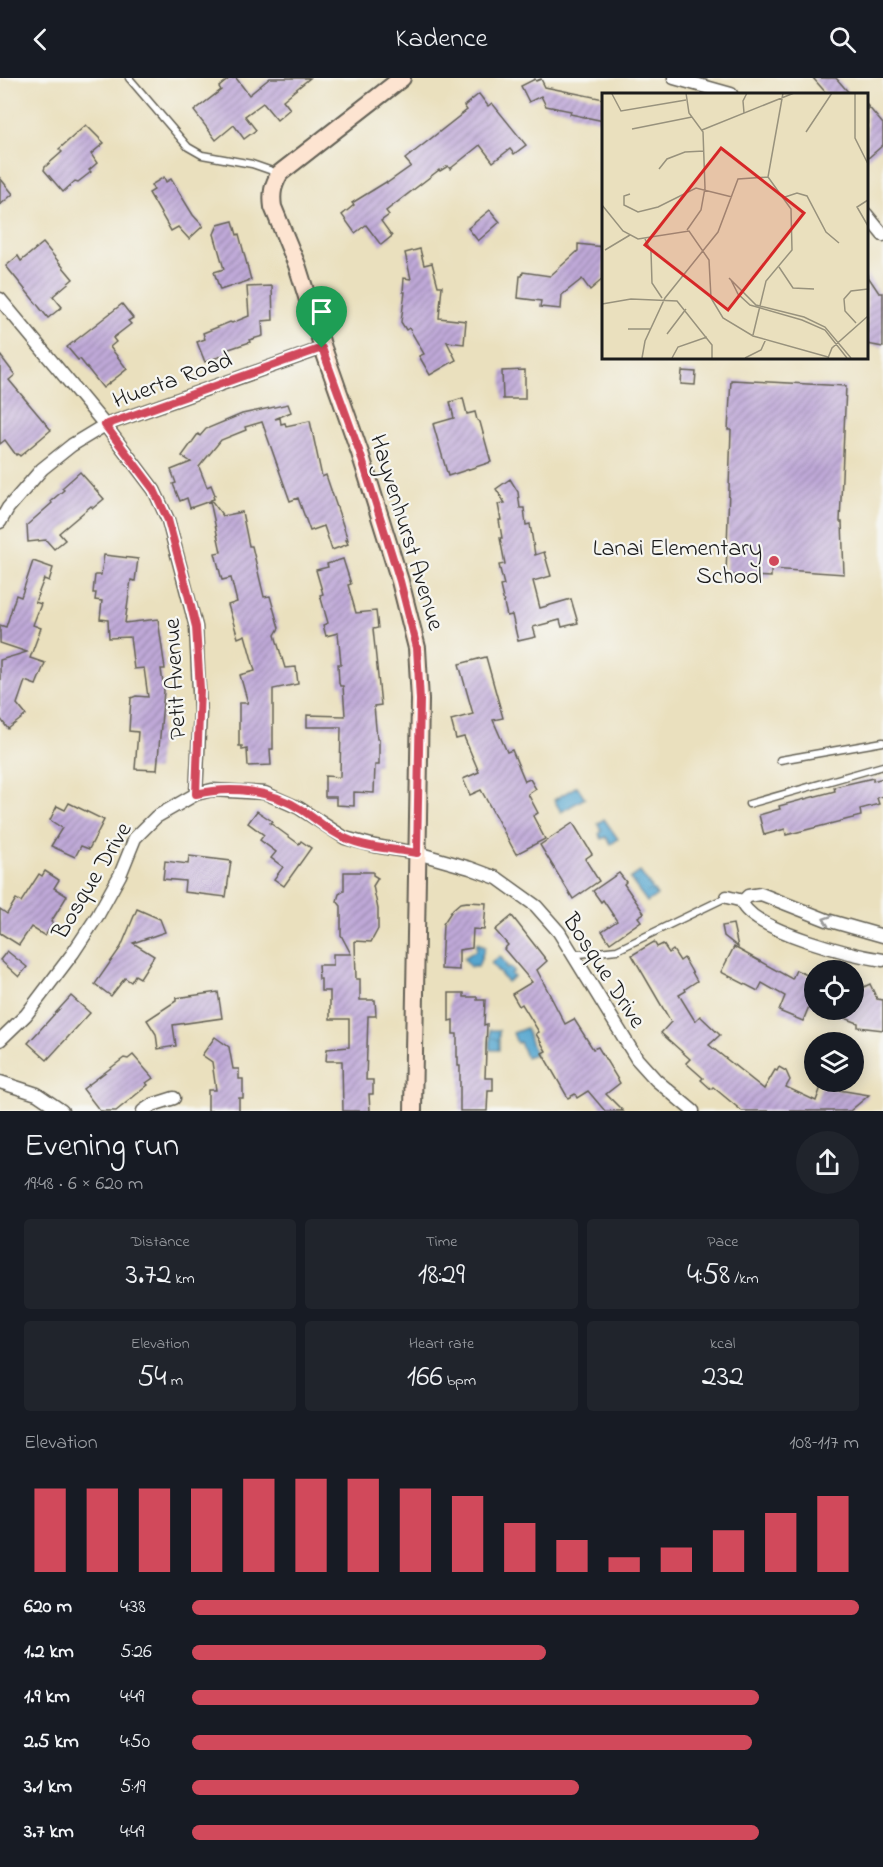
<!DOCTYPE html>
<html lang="en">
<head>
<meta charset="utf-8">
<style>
	:root { --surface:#171b24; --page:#20242c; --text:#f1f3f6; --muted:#9ea1a6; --accent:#d1495b }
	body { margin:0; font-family:"Indie Flower",sans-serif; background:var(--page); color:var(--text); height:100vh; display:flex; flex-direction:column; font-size:22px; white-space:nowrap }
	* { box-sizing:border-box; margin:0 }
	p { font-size:20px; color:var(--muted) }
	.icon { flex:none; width:33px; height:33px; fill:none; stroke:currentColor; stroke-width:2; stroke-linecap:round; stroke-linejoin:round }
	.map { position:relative; height:1033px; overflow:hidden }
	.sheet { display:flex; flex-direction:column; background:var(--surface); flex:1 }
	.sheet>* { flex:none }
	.controls { position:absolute; left:804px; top:882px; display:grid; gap:12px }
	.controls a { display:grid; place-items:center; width:60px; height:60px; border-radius:50%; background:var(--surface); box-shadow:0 3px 15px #0003; font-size:30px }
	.pin { position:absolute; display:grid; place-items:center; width:51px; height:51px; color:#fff; margin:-62px -26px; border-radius:50% 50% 50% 0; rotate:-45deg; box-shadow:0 0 6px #0007 }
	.pin .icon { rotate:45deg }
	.round { display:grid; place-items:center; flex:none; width:63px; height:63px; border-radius:32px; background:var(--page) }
	.summary { display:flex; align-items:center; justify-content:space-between; height:102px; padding:0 24px }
	h1 { font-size:33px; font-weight:600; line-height:45px }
	.stats { display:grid; grid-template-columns:repeat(3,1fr); gap:9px; height:102px; padding:6px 24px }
	.stats div { display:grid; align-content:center; border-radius:6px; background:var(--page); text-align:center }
	.stats b { font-size:30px; font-weight:600 }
	.stats small { font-size:16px; font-weight:400 }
	.stats p { font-size:16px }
	.chart { height:168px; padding:12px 24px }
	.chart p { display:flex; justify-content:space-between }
	.chart svg { width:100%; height:108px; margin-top:6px; stroke:var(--accent); stroke-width:6 }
	ul { padding:0 24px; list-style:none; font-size:20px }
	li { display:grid; grid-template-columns:96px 72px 1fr; align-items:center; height:45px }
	li i { height:15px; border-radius:8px; background:var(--accent) }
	header { display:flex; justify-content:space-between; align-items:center; height:78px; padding:0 24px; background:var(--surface); font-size:27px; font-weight:600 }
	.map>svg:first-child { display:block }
	.water { fill:url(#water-ripples); stroke:#386176; stroke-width:1.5 }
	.building { fill:url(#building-hatch) }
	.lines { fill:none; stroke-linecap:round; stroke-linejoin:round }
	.lane-casing { stroke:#646155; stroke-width:9 }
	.street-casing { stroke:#646155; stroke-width:15 }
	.secondary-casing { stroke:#646155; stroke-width:20 }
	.lane { stroke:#fff; stroke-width:6 }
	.street { stroke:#fff; stroke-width:12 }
	.secondary { stroke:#fde4d1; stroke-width:16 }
	.oneway { stroke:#999 }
	.route-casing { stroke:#fff; stroke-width:12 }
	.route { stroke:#d1495b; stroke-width:8 }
	.poi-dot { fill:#d1495b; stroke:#f6f6f2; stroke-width:2 }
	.labels { text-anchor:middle; stroke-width:4.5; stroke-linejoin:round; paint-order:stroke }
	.street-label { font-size:24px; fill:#1c1c1c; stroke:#f6f6f2 }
	.poi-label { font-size:24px; fill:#1c1c1c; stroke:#f6f6f2; text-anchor:end }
	.inset-road { fill:none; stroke:#98927d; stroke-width:1.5 }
	.view { fill:#d62828; fill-opacity:0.15; stroke:#d62828; stroke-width:3 }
	.inset-edge { fill:none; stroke:#1c1c1c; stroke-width:3 }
</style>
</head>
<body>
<header><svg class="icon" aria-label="back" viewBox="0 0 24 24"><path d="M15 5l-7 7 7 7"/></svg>Kadence<svg class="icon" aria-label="search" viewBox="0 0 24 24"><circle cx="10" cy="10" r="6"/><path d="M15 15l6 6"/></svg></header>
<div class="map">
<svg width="883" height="1033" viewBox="0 0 883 1033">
	<defs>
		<pattern id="water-ripples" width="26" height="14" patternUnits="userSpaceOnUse" patternTransform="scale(1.5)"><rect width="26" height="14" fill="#55a6cf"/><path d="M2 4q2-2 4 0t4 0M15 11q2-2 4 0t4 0" fill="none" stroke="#4686a7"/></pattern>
		<pattern id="building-hatch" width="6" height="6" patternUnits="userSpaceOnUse" patternTransform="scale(1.5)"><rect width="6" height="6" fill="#bfa9d8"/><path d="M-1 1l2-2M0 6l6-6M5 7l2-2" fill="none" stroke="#9a89ae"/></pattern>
	</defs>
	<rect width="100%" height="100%" fill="#f6f6f2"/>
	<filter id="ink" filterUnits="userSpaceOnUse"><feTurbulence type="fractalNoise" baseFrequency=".0167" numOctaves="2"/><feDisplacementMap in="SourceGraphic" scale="12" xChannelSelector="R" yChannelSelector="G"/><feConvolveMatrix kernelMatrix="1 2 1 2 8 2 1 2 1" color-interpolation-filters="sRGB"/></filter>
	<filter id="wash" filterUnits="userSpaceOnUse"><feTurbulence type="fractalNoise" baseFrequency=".008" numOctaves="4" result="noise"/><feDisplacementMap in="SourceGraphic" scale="24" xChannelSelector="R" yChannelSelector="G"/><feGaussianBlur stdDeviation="1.35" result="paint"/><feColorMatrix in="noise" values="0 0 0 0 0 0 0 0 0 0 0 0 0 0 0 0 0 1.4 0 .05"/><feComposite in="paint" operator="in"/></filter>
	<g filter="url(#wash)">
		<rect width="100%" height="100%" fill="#eae0be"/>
		<g class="water">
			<polygon points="577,708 585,720 561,734 554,722"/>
			<polygon points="604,741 618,761 611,766 606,759 602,761 599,756 602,753 598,746"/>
			<polygon points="640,794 657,817 647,824 630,801"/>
			<polygon points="478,865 485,869 478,889 470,889 464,880 476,872 476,866"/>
			<polygon points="500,878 507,887 505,889 507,891 510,889 514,893 511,896 514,899 507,904 491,885"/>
			<polygon points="526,950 535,976 526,979 520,964 517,965 513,955"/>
			<rect x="490" y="952" width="9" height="20"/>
		</g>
		<g id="blocks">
			<g class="building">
				<polygon points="230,0 236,0 249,17 270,0 310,0 283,22 290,31 277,42 263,25 245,38 256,52 244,61 234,47 216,62 194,33 221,12 219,9"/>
				<polygon points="813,0 836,0 850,16 827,16"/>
				<polygon points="535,1 536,3 541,1 545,9 604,21 604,43 570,36 571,33 546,28 541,18 529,24 521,8"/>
				<polygon points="479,16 488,28 492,25 526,67 514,76 510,71 493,84 480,67 450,91 448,88 440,93 439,92 386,133 389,137 381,143 392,158 381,167 366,147 355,155 342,137 354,127 352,125 386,104 387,105 411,88 405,81 467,32 464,28"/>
				<polygon points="867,27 883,46 883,67 867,81"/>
				<polygon points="86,47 104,65 91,76 97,85 89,92 91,94 78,104 75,103 63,114 44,92 45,89 62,74 59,71"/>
				<polygon points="164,99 166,104 171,101 193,137 203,148 189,161 178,149 171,153 149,115 154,112 151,107"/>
				<polygon points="0,100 13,116 0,127"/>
				<polygon points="490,132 500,144 478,163 468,150"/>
				<polygon points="233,143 237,157 239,156 251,202 220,212 214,194 224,191 214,156 218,147"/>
				<polygon points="43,165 73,201 53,218 62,229 48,240 6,188 18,178 21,183"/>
				<polygon points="578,166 604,169 604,200 590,212 582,201 562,217 561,231 540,229 541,223 518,220 520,198 522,198 523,194 550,198 578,173"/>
				<polygon points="420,171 424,187 432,185 438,208 442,208 439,240 466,243 464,266 447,264 456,282 430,297 419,278 424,276 409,250 406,252 401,244 405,214 403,214 404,200 411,201 405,175"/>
				<polygon points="867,197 879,215 883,215 883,269 867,266"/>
				<polygon points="272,208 273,242 262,243 263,258 249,262 250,264 226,272 227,276 205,284 197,264 205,261 203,255 230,244 232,245 249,238 247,209"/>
				<polygon points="122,226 133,240 128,243 131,246 113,260 116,264 110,269 127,291 103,310 80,281 78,282 67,269"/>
				<polygon points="0,277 15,297 9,302 51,352 20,378 18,376 16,377 5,362 0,366"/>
				<polygon points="525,292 525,321 503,321 502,293"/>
				<polygon points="682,293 696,294 695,307 681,306"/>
				<polygon points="731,302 846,308 840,444 842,444 844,496 771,491 771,499 726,497 731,352 728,352"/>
				<polygon points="463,320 467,336 475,334 477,342 480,344 491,384 448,398 433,346 454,340 450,324"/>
				<polygon points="288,326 291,334 275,341 280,340 281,346 285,345 286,348 310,343 322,399 326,397 348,462 346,462 348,466 332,472 324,448 310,453 298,420 290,423 262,344 245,349 246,352 221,362 199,389 207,409 211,407 215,417 213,418 214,421 211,422 223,438 242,434 249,468 252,468 264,519 270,518 279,550 275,557 285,590 296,589 298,606 273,611 273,671 270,671 271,687 248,688 247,671 242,672 242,668 239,668 239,625 248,625 240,597 255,593 245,557 238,560 228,527 237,524 231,500 222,502 215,475 221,474 210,423 190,430 187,420 180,423 173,406 176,405 171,392 191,384 182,378 198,356 200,358 206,351 242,336"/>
				<polygon points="80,394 104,421 93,430 91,428 59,455 65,462 54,471 46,462 28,464 27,447 52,425 51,423 64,412 62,410"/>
				<polygon points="510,401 518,414 520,430 524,430 526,447 530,446 535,477 544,474 551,498 533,503 540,530 571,521 578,545 562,549 560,542 533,549 536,559 518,563 512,537 507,538 500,508 504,507 499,487 505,486 500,460 502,460 499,442 501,442 498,426 505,425 496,411"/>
				<polygon points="104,477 138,481 135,503 131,502 125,545 158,541 165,591 161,591 164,613 157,692 135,691 138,654 129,653 131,620 136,618 148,619 144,590 134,591 130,559 109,560 108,542 100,541 102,523 95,522 96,515 93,515 95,497 101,497"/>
				<polygon points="343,481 351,506 348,507 356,535 376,533 378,550 373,551 381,627 374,628 377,661 379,661 379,687 375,687 374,715 354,714 354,728 336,727 336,719 325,719 325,698 340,699 341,649 307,649 307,637 345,638 343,608 340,608 339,605 338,586 341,586 338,555 326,558 323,547 328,545 320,517 323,516 316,492 328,489 327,486"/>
				<polygon points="33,483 53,490 49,503 44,501 35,524 41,526 33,547 41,550 30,580 45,585 36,607 25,603 17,626 26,637 8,651 0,640 0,582 27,574 0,565 0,547 6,549 16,517 21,519"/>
				<polygon points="486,579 503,640 493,642 507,674 512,672 525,703 530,701 536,711 528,716 538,735 533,738 545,761 516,776 481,712 470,717 463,701 479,694 464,659 456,661 451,642 473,636 459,586"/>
				<polygon points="873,700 873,703 883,700 883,718 877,720 879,726 860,731 861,738 786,757 785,751 764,757 759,737 780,731 779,728 835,713 834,709"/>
				<polygon points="69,725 104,742 89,771 81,768 75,779 51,768 62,750 50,742 57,728 65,732"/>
				<polygon points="257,733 272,743 270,745 299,766 301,763 311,770 284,808 274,801 283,789 271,780 276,774 260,762 264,757 248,745"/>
				<polygon points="573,745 592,776 585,781 599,803 573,821 540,767"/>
				<polygon points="189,778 231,783 226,819 184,814 185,803 163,801 165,783 188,786"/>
				<polygon points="45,793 59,802 54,810 67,818 51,844 53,846 45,858 31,849 19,867 0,855 0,831 7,836 16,821 21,824 39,796 42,798"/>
				<polygon points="344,794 373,794 373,797 378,800 373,808 378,831 378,851 371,864 355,863 356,901 360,901 360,922 375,922 376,938 368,938 366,1002 373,1002 373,1016 369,1016 370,1033 343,1033 342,983 326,983 327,971 349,969 349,941 330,941 330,913 321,913 321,901 319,901 318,887 333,887 333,876 351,876 341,857 341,828 337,823 339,816 344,813"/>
				<polygon points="619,795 626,804 624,806 644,835 638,839 641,843 610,865 602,853 617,843 603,822 601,824 593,813"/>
				<polygon points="467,824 486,825 484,852 473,851 472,870 459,872 459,892 441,891 443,846 453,831 460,825"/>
				<polygon points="137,831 160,841 165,854 133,865 154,878 140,900 135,897 131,904 125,900 111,918 95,906 121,869"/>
				<polygon points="512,838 547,883 537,892 565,946 574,941 593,971 598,969 620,1005 606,1016 623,1033 605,1033 588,1013 577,1020 575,1016 568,1020 542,975 546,973 536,956 539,954 522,926 519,928 512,916 532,904 504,871 508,867 495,852"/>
				<polygon points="733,846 738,869 724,858 722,848"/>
				<polygon points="654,864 657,869 663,866 669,875 673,872 680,883 684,880 697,903 685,911 686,913 679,917 695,943 700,938 720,957 709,967 764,1011 775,992 777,993 779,989 786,993 790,1002 786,1009 816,1023 821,1009 869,1017 850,1033 742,1033 713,1009 711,1011 701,1002 703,1000 686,985 690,981 661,955 671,944 632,877"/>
				<polygon points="734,869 792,901 796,892 814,900 814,927 810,926 803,943 779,933 785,918 762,905 758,913 721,894"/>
				<polygon points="7,873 27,889 19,899 0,882"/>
				<polygon points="870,906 877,921 883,922 883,952 858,949 858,945 824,932 855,932 857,917 855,913"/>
				<polygon points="218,914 222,940 173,947 176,968 158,971 156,956 147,942 176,923 176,920"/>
				<polygon points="449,915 464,915 464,919 477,919 477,922 485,922 484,947 487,946 485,1000 493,1000 493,1013 488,1013 487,1033 460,1033 460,988 458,988 458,979 457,979 457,956 453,956 453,942 449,943"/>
				<polygon points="71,918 90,935 47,982 28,965"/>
				<polygon points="215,959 229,969 233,991 239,991 239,1001 243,1001 243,1020 239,1020 239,1033 208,1033 208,1012 216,1012 212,984 202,977"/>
				<polygon points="133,977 153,1000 146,1005 148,1007 116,1033 100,1033 83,1011 124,980 128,981"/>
			</g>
		</g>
	</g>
	<g filter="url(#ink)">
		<use href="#blocks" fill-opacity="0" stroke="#646155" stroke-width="1.5"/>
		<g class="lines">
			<g class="lane-casing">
				<g id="lane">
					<polyline points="129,0 188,69 202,77 252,86 278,95"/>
					<polyline points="780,682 883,664"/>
					<polyline points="749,726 883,688"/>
					<polyline points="572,875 579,876 617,872 727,819"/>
				</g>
			</g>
			<g class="street-casing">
				<g id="street">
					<polyline points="674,0 731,16"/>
					<polyline points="866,136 883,157"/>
					<polyline points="0,221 105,347 154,412 168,442 196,549 200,634 196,716"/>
					<polyline points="0,444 8,430 42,391 72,367 105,347 323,270"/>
					<polyline points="727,819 743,823 748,818 761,816 827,842 883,858"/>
					<path d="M743,823V827C759,854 852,877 883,882"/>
					<polyline points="0,962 26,937 73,875 98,837 120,797 135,760 156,739 196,716 212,712 265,715 299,730 345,760 375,768 417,775 470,790 497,800 536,828 559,854 637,981 656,1002 693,1033"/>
					<polyline points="0,1004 37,1016 62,1033"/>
					<polyline points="143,1033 152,1027 174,1020"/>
				</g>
			</g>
			<g class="secondary-casing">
				<path id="secondary" d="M402,0L280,95C273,107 271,115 273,129L297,187L323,270L360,375L400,503L417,570L420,622L413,1033"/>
			</g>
			<use href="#lane" class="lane"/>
			<use href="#street" class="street"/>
			<use href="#secondary" class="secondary"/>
		</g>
		<defs><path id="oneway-chevron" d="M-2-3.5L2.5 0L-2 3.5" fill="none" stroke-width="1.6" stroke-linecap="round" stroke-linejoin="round" transform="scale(1.5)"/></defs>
		<use class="oneway" href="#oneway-chevron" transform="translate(827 842) rotate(-161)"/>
	</g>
	<g class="lines" filter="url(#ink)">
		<g class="route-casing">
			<path id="route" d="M322,270L360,375L400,503L417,570L420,622L417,775C394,771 366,770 345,760C330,754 316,741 302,732C271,712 232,708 196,716L200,611L196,549L187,512L168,442L154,412L105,347Z"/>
		</g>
		<use href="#route" class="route"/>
	</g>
	<circle class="poi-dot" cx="774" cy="483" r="6"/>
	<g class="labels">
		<g class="street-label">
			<text transform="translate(172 301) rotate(-20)" y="8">Huerta Road</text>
			<text transform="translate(408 454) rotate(73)" y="8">Hayvenhurst Avenue</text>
			<text transform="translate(174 601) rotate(-93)" y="8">Petit Avenue</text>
			<text transform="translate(91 802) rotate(-59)" y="8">Bosque Drive</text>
			<text transform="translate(605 892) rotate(57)" y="8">Bosque Drive</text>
		</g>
		<g class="poi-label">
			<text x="762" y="477">Lanai Elementary<tspan x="762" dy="28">School</tspan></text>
		</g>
	</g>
	<g transform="translate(602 15)">
		<rect width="266" height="266" fill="#eae0be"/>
		<path class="inset-road" d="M84,0L87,20L101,39L103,95L99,117L85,137M253,0V45L266,71M10,1L19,18L84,7M142,20L141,8L145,0M30,36L90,24M100,37L192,0M204,39L230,0M57,76L65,66L83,59L102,58M28,101L22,103V112L36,119L56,114L94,95L130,104M183,104L195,100L205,103L224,139L237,150M266,107L255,114L266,133M0,112L21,138L36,146L87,138L107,167L109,205L121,225L151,243L226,264M43,146L49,158L50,190L60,205M3,157L28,142M177,174L191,195L212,196M127,185L154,212L202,224L223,234L249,265M129,187L136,201L148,212L200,227L223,237L245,265M0,211L29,206L75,208L110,252V265M254,230L243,218L242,206L249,198L266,196M26,236H48M65,241L84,216M151,242L164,188L190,157L189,116L166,84M40,265L43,248L63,205L116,139L136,86L166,84L181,0M70,265L76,254L105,244M143,265L159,257L164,246M226,265L230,255L266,223"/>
		<path class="view" d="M119,55L202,120L126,217L43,152Z"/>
		<rect width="266" height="266" class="inset-edge"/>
	</g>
</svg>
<div class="controls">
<a><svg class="icon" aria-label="locate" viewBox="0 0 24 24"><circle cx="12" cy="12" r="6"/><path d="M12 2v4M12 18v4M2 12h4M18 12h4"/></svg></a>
<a><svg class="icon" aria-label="layers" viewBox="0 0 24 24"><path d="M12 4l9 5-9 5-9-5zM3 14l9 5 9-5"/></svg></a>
</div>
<div class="pin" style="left:322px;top:270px;background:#1e9e55"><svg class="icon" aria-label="arrive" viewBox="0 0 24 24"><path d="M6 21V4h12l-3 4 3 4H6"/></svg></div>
</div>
<section class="sheet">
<div class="summary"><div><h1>Evening run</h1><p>19:48 · 6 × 620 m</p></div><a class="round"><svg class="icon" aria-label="share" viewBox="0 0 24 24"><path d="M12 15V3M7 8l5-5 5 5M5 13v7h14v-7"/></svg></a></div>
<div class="stats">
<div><p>Distance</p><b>3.72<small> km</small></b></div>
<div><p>Time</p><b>18:29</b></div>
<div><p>Pace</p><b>4:58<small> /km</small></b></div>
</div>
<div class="stats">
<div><p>Elevation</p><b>54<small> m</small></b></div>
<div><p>Heart rate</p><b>166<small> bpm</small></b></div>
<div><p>kcal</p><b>232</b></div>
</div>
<div class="chart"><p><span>Elevation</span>108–117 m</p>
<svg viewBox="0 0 160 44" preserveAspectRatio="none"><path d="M5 44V10M15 44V10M25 44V10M35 44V10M45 44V6M55 44V6M65 44V6M75 44V10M85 44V13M95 44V24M105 44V31M115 44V38M125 44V34M135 44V27M145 44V20M155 44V13"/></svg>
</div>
<ul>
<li><b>620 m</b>4:38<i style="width:100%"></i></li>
<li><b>1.2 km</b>5:26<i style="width:53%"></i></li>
<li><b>1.9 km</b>4:49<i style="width:85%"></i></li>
<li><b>2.5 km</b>4:50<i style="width:84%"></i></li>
<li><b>3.1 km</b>5:19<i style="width:58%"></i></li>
<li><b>3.7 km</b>4:49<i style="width:85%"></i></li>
</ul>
</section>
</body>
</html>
